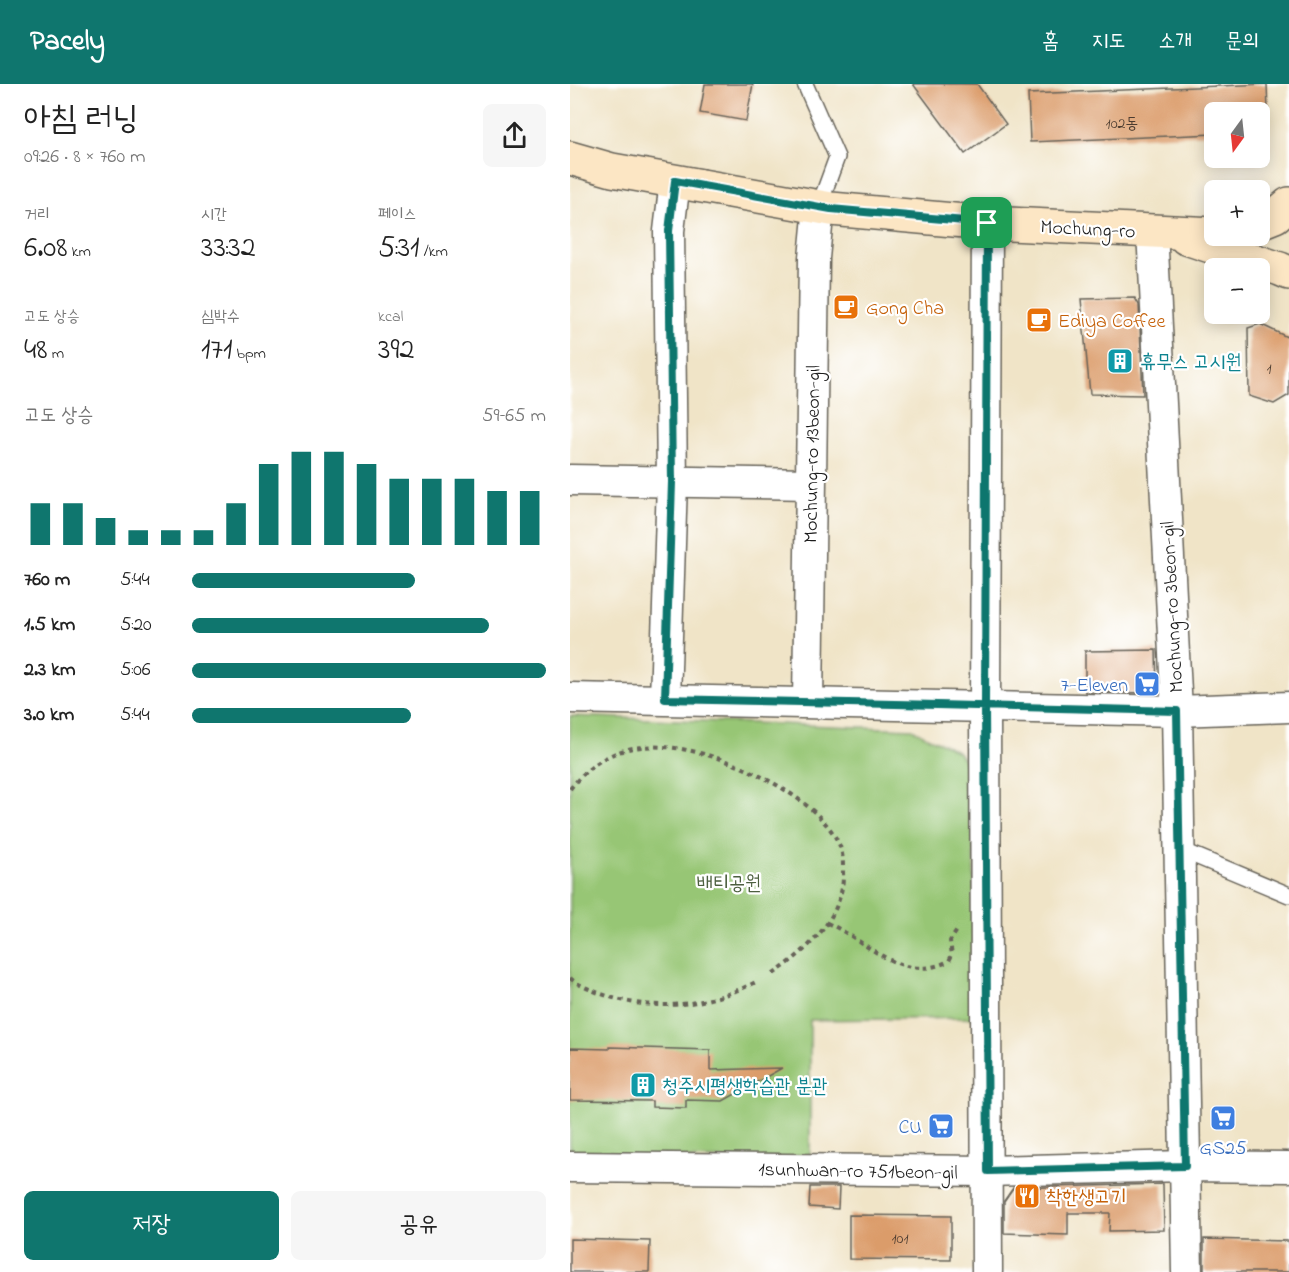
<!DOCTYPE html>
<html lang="ko">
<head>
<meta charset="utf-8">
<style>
	:root { --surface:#fff; --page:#f6f6f6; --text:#222; --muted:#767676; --accent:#0f766e }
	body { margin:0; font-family:"Indie Flower","Poor Story",sans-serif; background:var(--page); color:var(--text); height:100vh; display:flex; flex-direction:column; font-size:22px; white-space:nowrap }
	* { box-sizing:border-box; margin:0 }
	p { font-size:20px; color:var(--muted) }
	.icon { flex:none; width:33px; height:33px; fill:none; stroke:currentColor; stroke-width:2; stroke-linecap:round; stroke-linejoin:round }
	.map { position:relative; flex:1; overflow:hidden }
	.details { display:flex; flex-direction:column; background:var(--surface); width:570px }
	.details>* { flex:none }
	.needle { width:39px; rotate:195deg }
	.tools { position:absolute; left:634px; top:18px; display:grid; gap:12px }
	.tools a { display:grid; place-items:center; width:66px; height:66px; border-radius:9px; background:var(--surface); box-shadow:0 3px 15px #0003; font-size:30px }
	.pin { position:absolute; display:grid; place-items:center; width:51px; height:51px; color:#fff; margin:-26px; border-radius:12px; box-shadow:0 3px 9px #0006 }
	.round { display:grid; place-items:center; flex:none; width:63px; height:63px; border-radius:9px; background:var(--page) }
	.headline { display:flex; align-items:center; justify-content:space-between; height:102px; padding:0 24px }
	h1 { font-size:33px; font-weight:600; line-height:45px }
	.stats { display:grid; grid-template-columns:repeat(3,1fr); gap:9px; height:102px; padding:6px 24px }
	.stats div { display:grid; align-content:center }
	.stats b { font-size:30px; font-weight:600 }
	.stats small { font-size:16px; font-weight:400 }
	.stats p { font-size:16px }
	.chart { height:168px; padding:12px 24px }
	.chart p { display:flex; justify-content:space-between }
	.chart svg { width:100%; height:108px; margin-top:6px; stroke:var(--accent); stroke-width:6 }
	.cta { display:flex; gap:12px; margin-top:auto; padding:12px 24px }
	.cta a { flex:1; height:69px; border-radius:9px; background:var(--accent); color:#fff; font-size:24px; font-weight:600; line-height:69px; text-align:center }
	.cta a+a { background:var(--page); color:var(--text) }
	ul { padding:0 24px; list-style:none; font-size:20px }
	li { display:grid; grid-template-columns:96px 72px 1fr; align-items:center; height:45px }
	li i { height:15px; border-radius:8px; background:var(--accent) }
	header { display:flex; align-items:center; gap:36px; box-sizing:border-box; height:84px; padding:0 30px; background:var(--accent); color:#fff }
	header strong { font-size:28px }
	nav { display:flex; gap:33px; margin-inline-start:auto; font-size:21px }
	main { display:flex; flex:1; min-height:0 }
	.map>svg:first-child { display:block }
	.green { fill:#97c675; stroke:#5a7148; stroke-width:1.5 }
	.building { fill:#db9c6b }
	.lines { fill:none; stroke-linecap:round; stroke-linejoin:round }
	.service-casing { stroke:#666258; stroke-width:18 }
	.minor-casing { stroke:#666258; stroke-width:33 }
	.secondary-casing { stroke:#666258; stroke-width:36 }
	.path { stroke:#666258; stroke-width:4; stroke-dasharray:4.5 4.5; stroke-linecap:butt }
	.service { stroke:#fff; stroke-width:15 }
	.minor { stroke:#fff; stroke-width:30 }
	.secondary { stroke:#fce6c4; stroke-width:33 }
	.route-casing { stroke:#fff; stroke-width:12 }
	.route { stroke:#0f766e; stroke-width:8 }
	.labels { text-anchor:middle; stroke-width:4.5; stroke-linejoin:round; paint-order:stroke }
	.number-label { font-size:16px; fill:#4c3c30 }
	.street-label { font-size:20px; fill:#1c1c1c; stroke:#fff }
	.food-label { font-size:20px; fill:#c56008; stroke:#fff; text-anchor:start }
	.culture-label { font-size:20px; fill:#0d838f; stroke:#fff; text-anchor:start }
	.shop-label { font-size:20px; fill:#366cbe; stroke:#fff; text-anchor:end }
	.park-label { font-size:20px; fill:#4d6040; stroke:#fff }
</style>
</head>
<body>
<header>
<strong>Pacely</strong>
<nav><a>홈</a><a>지도</a><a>소개</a><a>문의</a></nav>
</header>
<main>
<section class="details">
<div class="headline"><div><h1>아침 러닝</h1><p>09:26 · 8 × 760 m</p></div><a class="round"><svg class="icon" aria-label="share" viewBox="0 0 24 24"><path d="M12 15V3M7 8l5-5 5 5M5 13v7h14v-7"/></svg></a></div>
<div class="stats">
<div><p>거리</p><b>6.08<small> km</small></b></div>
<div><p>시간</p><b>33:32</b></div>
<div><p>페이스</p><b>5:31<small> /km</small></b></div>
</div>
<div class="stats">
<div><p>고도 상승</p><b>48<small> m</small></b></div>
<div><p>심박수</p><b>171<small> bpm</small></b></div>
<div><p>kcal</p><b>392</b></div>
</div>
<div class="chart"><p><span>고도 상승</span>59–65 m</p>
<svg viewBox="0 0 160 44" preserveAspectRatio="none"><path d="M5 44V27M15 44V27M25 44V33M35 44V38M45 44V38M55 44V38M65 44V27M75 44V11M85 44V6M95 44V6M105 44V11M115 44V17M125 44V17M135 44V17M145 44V22M155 44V22"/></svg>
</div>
<ul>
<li><b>760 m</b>5:44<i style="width:63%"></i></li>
<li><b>1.5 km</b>5:20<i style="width:84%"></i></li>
<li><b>2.3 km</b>5:06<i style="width:100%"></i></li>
<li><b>3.0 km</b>5:44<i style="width:62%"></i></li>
</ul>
<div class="cta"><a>저장</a><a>공유</a></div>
</section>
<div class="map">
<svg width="719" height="1188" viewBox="0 0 719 1188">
	<rect width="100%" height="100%" fill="#fff"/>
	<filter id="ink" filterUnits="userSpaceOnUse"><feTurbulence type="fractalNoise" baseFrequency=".0167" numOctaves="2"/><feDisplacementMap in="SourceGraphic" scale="12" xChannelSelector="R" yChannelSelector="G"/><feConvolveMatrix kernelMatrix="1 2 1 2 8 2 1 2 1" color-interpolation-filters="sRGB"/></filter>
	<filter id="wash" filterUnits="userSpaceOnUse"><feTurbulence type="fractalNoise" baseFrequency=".008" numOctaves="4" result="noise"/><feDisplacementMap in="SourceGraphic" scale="24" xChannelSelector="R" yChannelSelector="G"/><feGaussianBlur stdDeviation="1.35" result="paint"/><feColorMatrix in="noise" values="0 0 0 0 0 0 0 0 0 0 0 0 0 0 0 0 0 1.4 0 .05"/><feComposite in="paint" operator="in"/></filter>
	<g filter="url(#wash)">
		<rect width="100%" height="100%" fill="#f0e4c7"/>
		<path class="green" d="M0,632L343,645C372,665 393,656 402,696L407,934L240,936V1076L0,1073Z"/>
		<g id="blocks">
			<g class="building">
				<polygon points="135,0 183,0 176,37 130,29"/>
				<polygon points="343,0 407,0 436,40 395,70"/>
				<polygon points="697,0 698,28 645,28 645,50 460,58 458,10"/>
				<polygon points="565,214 569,221 573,311 520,310 511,215"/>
				<polygon points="690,240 719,254 719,311 704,320 679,312 678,244"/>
				<polygon points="586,566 587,609 515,608 515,567"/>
				<polygon points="39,963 140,966 140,986 212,984 153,1017 116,1016 116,1024 82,1023 82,1017 0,1016 0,964 39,965"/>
				<polygon points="593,1100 594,1146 539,1147 540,1129 498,1129 498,1151 434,1149 434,1117 443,1104"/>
				<polygon points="240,1103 269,1103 268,1125 239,1123"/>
				<polygon points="279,1131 381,1132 381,1176 279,1175"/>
				<polygon points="0,1155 80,1157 79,1188 0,1188"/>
				<polygon points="634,1155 719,1157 719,1188 634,1188"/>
			</g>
		</g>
	</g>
	<g filter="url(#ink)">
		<use href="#blocks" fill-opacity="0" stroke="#666258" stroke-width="1.5"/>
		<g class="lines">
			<g class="service-casing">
				<g id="service">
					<polyline points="235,0 267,73 249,122"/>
					<polyline points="609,765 719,811"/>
				</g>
			</g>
			<g class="minor-casing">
				<g id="minor">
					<polyline points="582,147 607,627 617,1188"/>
					<polyline points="0,396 240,400"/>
					<polyline points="0,614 607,627 719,623"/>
					<polyline points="95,615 102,398 99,147 105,97"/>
					<polyline points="238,618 244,174 249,122"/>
					<polyline points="0,1083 418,1087 615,1082 719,1083"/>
					<polyline points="417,1188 415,622 417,139"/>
				</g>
			</g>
			<g class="secondary-casing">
				<g id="secondary">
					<polyline points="0,74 42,86 261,125 417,139 645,150"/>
					<polyline points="690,138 705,132 719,120"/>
					<polyline points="616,154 710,185 719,189"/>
				</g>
			</g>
			<g class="path">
				<path d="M0,705C16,684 37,669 63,664C102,658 144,671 178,686C210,701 254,727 269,760C273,769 273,777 273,787C275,833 237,867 202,891"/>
				<path d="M257,839C297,856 331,901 379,877L382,871L380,857L388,845"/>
				<path d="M0,894C8,901 19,905 29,909C82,930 139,922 188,897"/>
			</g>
			<use href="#service" class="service"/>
			<use href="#minor" class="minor"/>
			<use href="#secondary" class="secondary"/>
		</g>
	</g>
	<g class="lines" filter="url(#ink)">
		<g class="route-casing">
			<path id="route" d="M417,139L261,125L105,97L99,147L102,398L95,615C266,618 436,623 607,627L615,1082L418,1087L415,622L417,139"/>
		</g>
		<use href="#route" class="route"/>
	</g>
	<defs>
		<g id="cafe-square" transform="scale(1.35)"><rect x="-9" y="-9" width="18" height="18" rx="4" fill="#e8710a" stroke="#fff"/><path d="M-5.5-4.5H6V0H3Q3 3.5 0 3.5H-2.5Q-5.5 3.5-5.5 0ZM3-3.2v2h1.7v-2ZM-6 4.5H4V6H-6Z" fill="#fff"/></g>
		<g id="building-square" transform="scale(1.35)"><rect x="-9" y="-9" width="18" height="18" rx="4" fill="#0f9aa8" stroke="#fff"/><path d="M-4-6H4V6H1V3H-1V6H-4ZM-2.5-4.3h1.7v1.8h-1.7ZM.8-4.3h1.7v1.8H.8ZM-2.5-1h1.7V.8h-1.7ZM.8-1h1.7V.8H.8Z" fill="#fff"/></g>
		<g id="supermarket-square" transform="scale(1.35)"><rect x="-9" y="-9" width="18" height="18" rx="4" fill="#3f7fe0" stroke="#fff"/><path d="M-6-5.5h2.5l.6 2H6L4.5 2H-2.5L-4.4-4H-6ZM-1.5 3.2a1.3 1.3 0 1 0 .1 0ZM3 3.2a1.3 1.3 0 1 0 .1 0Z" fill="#fff"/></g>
		<g id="restaurant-square" transform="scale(1.35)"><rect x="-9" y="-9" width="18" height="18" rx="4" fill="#e8710a" stroke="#fff"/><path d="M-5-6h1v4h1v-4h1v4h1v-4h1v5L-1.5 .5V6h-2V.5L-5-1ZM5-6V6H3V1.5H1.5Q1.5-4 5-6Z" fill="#fff"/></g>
	</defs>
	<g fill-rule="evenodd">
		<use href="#cafe-square" x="276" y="223"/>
		<use href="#cafe-square" x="469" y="236"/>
		<use href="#building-square" x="550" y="277"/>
		<use href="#supermarket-square" x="577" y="600"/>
		<use href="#building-square" x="73" y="1001"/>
		<use href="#supermarket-square" x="653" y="1034"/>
		<use href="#supermarket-square" x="371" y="1042"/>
		<use href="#restaurant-square" x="457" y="1112"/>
	</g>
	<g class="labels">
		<g class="number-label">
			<text x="552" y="44">102동</text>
			<text x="699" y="289">1</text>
			<text x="330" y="1159">101</text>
		</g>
		<g class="street-label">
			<text transform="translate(518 144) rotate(3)" y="7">Mochung-ro</text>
			<text transform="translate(241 370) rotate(-89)" y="7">Mochung-ro 13beon-gil</text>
			<text transform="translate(601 523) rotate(-93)" y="7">Mochung-ro 3beon-gil</text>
			<text transform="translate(288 1086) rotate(1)" y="7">1sunhwan-ro 751beon-gil</text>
		</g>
		<g class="food-label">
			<text x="296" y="230">Gong Cha</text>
			<text x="488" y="243">Ediya Coffee</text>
			<text x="476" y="1119">착한생고기</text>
		</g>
		<g class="culture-label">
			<text x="570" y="284">휴무스 고시원</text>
			<text x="92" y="1008">청주시평생학습관 분관</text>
		</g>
		<g class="shop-label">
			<text x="558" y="607">7-Eleven</text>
			<text x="352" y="1049">CU</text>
			<text x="653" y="1070" text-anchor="middle">GS25</text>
		</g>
		<g class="park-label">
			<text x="159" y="805">배티공원</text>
		</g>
	</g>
</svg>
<div class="tools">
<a><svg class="needle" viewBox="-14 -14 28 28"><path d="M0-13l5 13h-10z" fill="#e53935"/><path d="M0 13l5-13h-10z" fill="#767676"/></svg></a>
<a>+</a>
<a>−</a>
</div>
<div class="pin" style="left:417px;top:139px;background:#1e9e55"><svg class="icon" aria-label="arrive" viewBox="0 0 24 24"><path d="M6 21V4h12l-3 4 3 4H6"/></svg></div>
</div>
</main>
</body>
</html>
